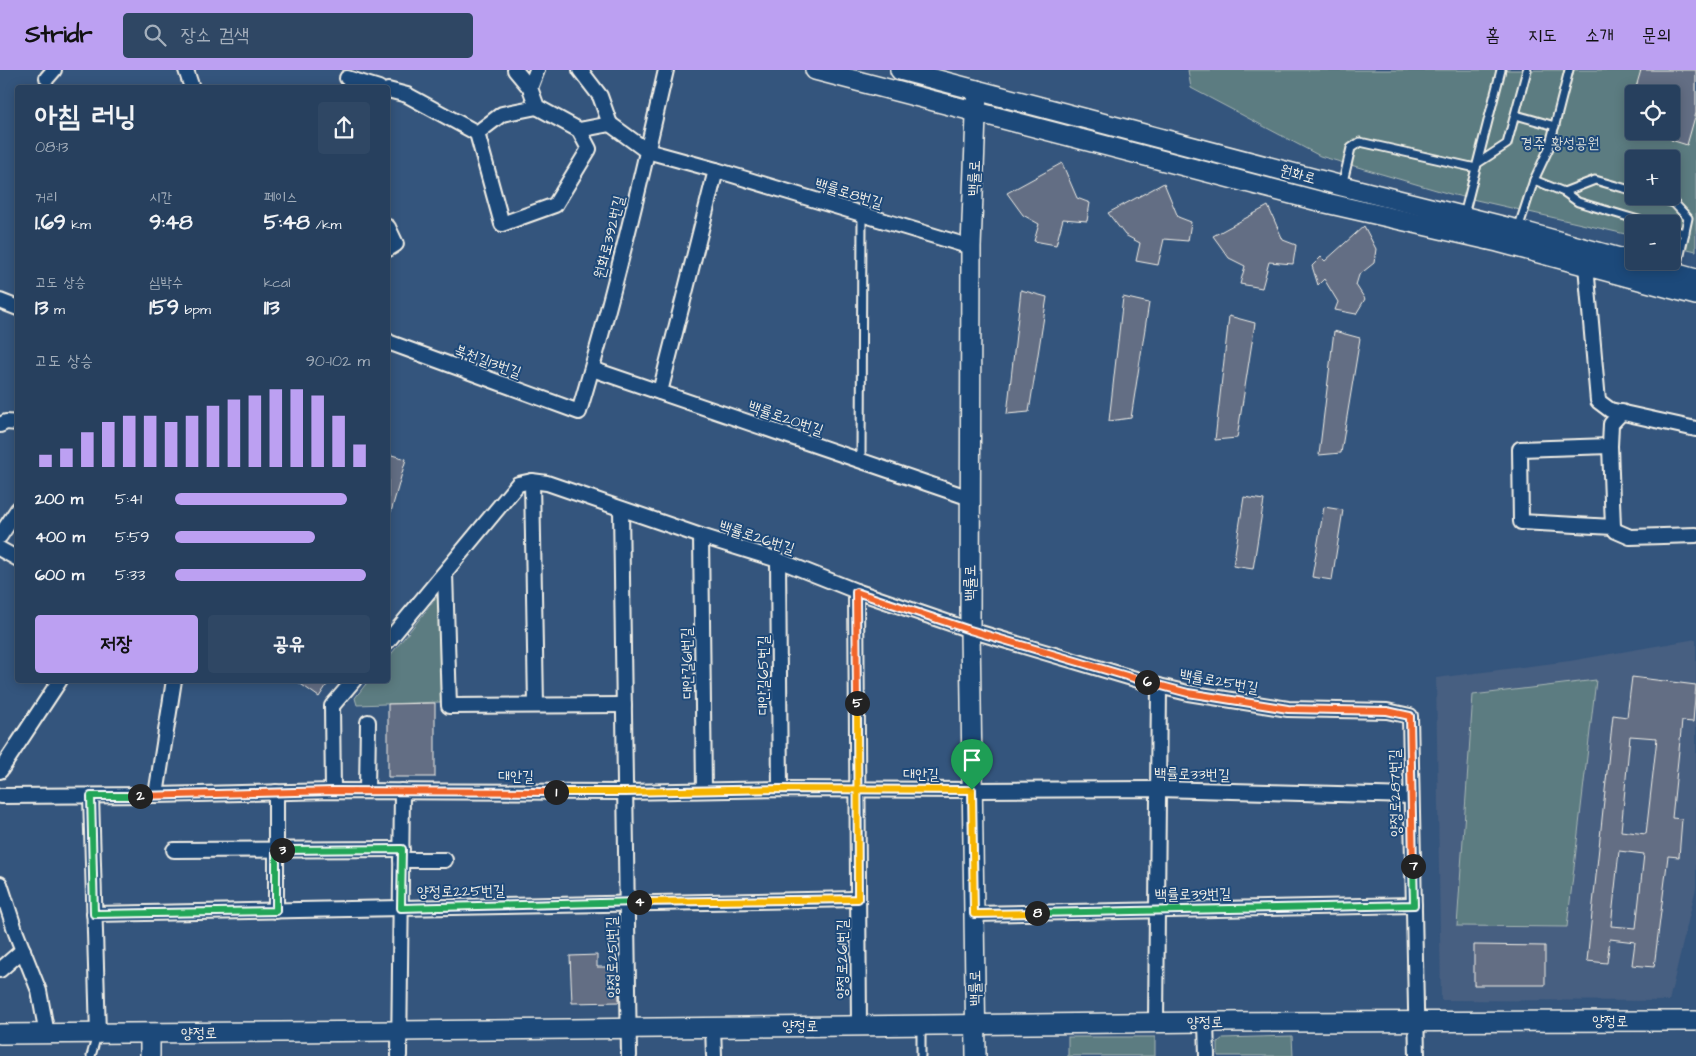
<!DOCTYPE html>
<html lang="ko">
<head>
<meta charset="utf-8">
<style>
	:root { --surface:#27405e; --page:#2f4764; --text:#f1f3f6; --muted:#a4afbc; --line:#435973; --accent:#bca0f2 }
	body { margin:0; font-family:"Architects Daughter","Poor Story",sans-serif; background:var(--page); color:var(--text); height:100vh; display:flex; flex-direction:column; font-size:19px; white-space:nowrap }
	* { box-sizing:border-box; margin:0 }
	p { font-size:16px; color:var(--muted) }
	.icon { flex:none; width:28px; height:28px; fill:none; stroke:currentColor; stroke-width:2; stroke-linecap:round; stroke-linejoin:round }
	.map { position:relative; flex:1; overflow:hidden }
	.side { position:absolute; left:15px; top:15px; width:375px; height:598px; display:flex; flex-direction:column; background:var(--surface); border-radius:5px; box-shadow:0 2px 12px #0003,0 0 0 1px var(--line) }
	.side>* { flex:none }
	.buttons { position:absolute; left:1625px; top:15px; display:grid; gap:10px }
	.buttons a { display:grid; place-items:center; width:55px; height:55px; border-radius:5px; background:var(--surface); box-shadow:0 2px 12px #0003,0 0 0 1px var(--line); font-size:25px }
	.pin { position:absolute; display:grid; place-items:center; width:42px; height:42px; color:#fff; margin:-51px -21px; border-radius:50% 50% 50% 0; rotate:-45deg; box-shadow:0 0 5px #0007 }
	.pin .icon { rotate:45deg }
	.km { position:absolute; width:25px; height:25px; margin:-12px; border-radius:50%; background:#222; color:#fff; font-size:14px; line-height:25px; text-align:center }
	.round { display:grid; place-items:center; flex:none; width:52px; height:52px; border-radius:5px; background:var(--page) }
	.head { display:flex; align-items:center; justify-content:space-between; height:85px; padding:0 20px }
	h1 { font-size:28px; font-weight:700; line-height:38px }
	.figures { display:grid; grid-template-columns:repeat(3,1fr); gap:8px; height:85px; padding:5px 20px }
	.figures div { display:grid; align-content:center }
	.figures b { font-size:21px; font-weight:700 }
	.figures small { font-size:14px; font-weight:400 }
	.figures p { font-size:14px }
	.chart { height:140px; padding:10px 20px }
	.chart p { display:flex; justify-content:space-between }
	.chart svg { width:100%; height:90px; margin-top:5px; stroke:var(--accent); stroke-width:6 }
	.primary-button { display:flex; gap:10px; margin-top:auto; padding:10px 20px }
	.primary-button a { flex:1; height:58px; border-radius:5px; background:var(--accent); color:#111; font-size:20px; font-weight:700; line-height:58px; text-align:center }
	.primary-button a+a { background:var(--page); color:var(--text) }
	ul { padding:0 20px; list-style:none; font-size:16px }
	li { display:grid; grid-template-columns:80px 60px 1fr; align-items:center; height:38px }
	li i { height:12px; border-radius:6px; background:var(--accent) }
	header { display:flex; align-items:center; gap:30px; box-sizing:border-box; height:70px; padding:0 25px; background:var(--accent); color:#111 }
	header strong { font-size:24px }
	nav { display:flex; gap:28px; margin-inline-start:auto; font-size:18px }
	.search { width:350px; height:45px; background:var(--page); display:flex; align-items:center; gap:12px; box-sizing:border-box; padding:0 18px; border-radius:5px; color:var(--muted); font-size:19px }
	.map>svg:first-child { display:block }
	.built { fill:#465f81 }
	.green { fill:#5b7c81; stroke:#a8b6b4; fill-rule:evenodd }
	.building { fill:#646e84; stroke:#f4f1e8; fill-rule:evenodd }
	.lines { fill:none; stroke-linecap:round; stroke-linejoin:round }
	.lane-casing { stroke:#f4f1e8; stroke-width:11 }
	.street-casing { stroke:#f4f1e8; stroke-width:18 }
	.secondary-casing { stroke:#f4f1e8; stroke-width:22 }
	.lane { stroke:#1f4a7a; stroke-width:7 }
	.street { stroke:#1f4a7a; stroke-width:14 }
	.secondary { stroke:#1f4a7a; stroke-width:19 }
	.split-1-casing { stroke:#fff; stroke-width:10 }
	.split-2-casing { stroke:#fff; stroke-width:10 }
	.split-3-casing { stroke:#fff; stroke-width:10 }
	.split-4-casing { stroke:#fff; stroke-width:10 }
	.split-5-casing { stroke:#fff; stroke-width:10 }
	.split-6-casing { stroke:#fff; stroke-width:10 }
	.split-7-casing { stroke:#fff; stroke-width:10 }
	.split-8-casing { stroke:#fff; stroke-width:10 }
	.split-9-casing { stroke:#fff; stroke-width:10 }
	.split-1 { stroke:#f5b400; stroke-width:6 }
	.split-2 { stroke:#f0652b; stroke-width:6 }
	.split-3 { stroke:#22a559; stroke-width:6 }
	.split-4 { stroke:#22a559; stroke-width:6 }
	.split-5 { stroke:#f5b400; stroke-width:6 }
	.split-6 { stroke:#f0652b; stroke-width:6 }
	.split-7 { stroke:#f0652b; stroke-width:6 }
	.split-8 { stroke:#22a559; stroke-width:6 }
	.split-9 { stroke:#f5b400; stroke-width:6 }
	.labels { text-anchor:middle; stroke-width:4; stroke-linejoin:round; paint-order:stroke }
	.park-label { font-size:15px; fill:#dddfd9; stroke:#1f4a7a }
	.street-label { font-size:15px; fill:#f4f1e8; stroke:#1f4a7a }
</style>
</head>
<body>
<header>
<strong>Stridr</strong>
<div class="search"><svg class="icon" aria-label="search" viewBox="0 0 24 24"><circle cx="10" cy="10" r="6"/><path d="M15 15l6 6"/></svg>장소 검색</div>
<nav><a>홈</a><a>지도</a><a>소개</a><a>문의</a></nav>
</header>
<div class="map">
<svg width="1696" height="986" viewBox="0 0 1696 986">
	<rect width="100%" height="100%" fill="#34557d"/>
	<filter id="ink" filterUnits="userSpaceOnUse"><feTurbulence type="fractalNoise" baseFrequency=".02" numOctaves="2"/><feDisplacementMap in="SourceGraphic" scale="10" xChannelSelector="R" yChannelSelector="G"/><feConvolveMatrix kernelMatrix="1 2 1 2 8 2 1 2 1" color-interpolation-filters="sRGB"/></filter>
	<g filter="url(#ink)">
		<polygon class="built" points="1696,569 1696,818 1669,931 1441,930 1436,608 1570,591"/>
		<g class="green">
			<path d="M1188,0H1696V181L1671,175V154H1634V166L1450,124L1320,86L1191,18ZM1634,24H1671V61H1634ZM1634,89H1671V126H1634Z"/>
			<polygon points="446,516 445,626 440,632 357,635 355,628 369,610 388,610 388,588"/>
			<polygon points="1596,610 1567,857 1457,856 1473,625"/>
			<polygon points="1292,966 1293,986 1218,986 1218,972 1223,968"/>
			<rect x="1068" y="967" width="87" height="19"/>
		</g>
		<g class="building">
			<polygon points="1641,0 1696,0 1696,43 1687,75 1671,70 1671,24 1634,24"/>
			<polygon points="1062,93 1077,128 1090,133 1087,151 1063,149 1056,175 1034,171 1039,154 1023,145 1007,123"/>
			<polygon points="1164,113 1178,147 1191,152 1188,171 1164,169 1158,195 1136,191 1140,173 1125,165 1108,143"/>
			<polygon points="1268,136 1283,170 1296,175 1293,194 1269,192 1262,218 1240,214 1245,196 1229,188 1213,166"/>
			<polygon points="1364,156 1376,179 1374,193 1359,205 1356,215 1365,229 1356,244 1335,240 1338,232 1324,209 1318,215 1312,196 1321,187 1325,191"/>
			<polygon points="1021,220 1047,227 1029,342 1007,344"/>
			<polygon points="1123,227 1149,233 1131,348 1109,351"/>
			<polygon points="1229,246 1255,253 1237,368 1215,370"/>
			<polygon points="1334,261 1360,268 1341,383 1319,385"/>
			<polygon points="388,384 406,389 391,442 388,441"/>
			<polygon points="1244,427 1264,430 1253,499 1233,496"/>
			<polygon points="1324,437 1343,440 1332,510 1312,507"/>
			<path d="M1632,607L1696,615L1693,652L1682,651L1672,748L1682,749L1679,787L1668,786L1654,897L1632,895L1635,872L1610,869L1607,893L1587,891L1613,645L1627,647ZM1630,666L1657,668L1646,764L1621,761ZM1619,781L1644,784L1636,858L1611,856Z"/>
			<polygon points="295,610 330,610 319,627"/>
			<polygon points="435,633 435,707 388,707 388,634"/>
			<polygon points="1474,875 1545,876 1545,915 1474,915"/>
			<polygon points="597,885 597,897 618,897 619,932 572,933 570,886"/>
		</g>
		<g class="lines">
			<g class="lane-casing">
				<g id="lane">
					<polyline points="1516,45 1555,56"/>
					<polyline points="1478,93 1507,74 1527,0"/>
					<polyline points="1534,110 1564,122 1595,110 1634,121"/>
					<polyline points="1342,116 1351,78 1360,72 1476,98"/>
					<polyline points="1564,122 1578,132 1652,154"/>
					<polyline points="1652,126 1674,133 1688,148 1676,203"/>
					<polyline points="1464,145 1501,0"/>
					<polyline points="1518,159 1534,110 1549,78 1569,0"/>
					<polyline points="1671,160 1685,163"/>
					<polyline points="861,390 862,144"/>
					<polyline points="921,955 921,986"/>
					<polyline points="91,986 97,965"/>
				</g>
			</g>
			<g class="street-casing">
				<g id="street">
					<polyline points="186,0 192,18"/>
					<polyline points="515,0 530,18"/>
					<polyline points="537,0 530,18 537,37 579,60 610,54"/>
					<polyline points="580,0 600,26 610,54"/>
					<polyline points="47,8 54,0"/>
					<polyline points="347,8 379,18"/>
					<polyline points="388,20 407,25 477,63 502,44 537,37"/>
					<polyline points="610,54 647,81 716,100 971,177"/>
					<polyline points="477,63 502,154 555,135 589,79 579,60"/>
					<polyline points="388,157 396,174 388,179"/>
					<polyline points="1586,196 1598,331 1610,340 1696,359"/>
					<polyline points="0,231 18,238"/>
					<path d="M388,271V272L579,342C613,229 640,114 666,0"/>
					<polyline points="592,299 970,428"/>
					<polyline points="660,322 716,100"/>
					<polyline points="0,355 6,352 18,353"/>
					<polyline points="1610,376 1520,379 1521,452 1613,457"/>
					<polyline points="532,411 536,635"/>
					<polyline points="621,439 629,986"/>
					<polyline points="1613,457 1610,376 1611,354 1622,342"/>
					<polyline points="1613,457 1616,461 1630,467 1696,465"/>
					<polyline points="0,466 18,439"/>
					<polyline points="701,466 704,720"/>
					<polyline points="0,479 18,489"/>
					<polyline points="778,490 780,719"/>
					<polyline points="445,503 449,636 624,635"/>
					<polyline points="856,521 859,956"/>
					<polyline points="388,571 518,414 532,411 547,413 701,466 778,490 856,521 970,560 1159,616 1188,623 1288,639 1387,641 1410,646 1417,986"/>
					<polyline points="0,701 60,610"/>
					<polyline points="333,721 332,636 354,610"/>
					<polyline points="367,721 368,652"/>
					<polyline points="156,725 174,610"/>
					<polyline points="0,726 156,725 333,721 625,722 780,719 972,720 1158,719 1411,726"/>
					<polyline points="91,726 98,964"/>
					<polyline points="174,780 402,779"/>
					<polyline points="401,790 445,790"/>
					<polyline points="0,814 16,863 39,921 47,964"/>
					<polyline points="276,841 276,722"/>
					<polyline points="94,844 858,829"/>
					<polyline points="973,844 1414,835"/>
					<polyline points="0,900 23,880"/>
					<polyline points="1156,952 1159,616"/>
					<polyline points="1206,952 1207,986"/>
					<polyline points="713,957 714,986"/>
					<polyline points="399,986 402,721"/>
				</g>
			</g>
			<g class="secondary-casing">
				<g id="secondary">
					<polyline points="815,0 1326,133 1498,172 1696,225"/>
					<polyline points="900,0 1342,116 1518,160 1696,209"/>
					<polyline points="0,964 398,961 1206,952 1696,951"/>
					<polyline points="150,964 150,986"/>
					<polyline points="976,986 970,560 971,177 977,20"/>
				</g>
			</g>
			<use href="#lane" class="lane"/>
			<use href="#street" class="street"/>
			<use href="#secondary" class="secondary"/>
		</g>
	</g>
	<g class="lines" filter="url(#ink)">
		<g class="split-1-casing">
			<polyline id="split-1" points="556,722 625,722 780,719 972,720"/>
		</g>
		<g class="split-2-casing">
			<polyline id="split-2" points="140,726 333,721 556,722"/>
		</g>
		<g class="split-3-casing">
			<polyline id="split-3" points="140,726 91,726 94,844 276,841 276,780 282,780"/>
		</g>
		<g class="split-4-casing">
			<polyline id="split-4" points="282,780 402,779 401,838 639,832"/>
		</g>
		<g class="split-5-casing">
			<polyline id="split-5" points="639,832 858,829 857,633"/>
		</g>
		<g class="split-6-casing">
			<polyline id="split-6" points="857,633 856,522 970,560 1147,612"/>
		</g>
		<g class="split-7-casing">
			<polyline id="split-7" points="1147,612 1188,623 1288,639 1387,641 1410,646 1413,796"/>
		</g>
		<g class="split-8-casing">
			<polyline id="split-8" points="1037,843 1414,835 1413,796"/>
		</g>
		<g class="split-9-casing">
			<polyline id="split-9" points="972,720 974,844 1037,843"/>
		</g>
		<use href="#split-1" class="split-1"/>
		<use href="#split-2" class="split-2"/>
		<use href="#split-3" class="split-3"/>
		<use href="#split-4" class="split-4"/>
		<use href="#split-5" class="split-5"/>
		<use href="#split-6" class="split-6"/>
		<use href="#split-7" class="split-7"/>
		<use href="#split-8" class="split-8"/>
		<use href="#split-9" class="split-9"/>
	</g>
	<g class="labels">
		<g class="park-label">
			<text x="1560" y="78">경주 황성공원</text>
		</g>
		<g class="street-label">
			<text transform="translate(1298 104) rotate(15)" y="5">원화로</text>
			<text transform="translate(974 108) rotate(-88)" y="5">백률로</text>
			<text transform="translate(849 123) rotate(17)" y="5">백률로8번길</text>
			<text transform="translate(609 167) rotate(-76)" y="5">원화로392번길</text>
			<text transform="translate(488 291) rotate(20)" y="5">북천길13번길</text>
			<text transform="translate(786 348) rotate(19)" y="5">백률로20번길</text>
			<text transform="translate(757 467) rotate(18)" y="5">백률로26번길</text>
			<text transform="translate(970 513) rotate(-90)" y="5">백률로</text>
			<text transform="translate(687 593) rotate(-91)" y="5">대안길61번길</text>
			<text transform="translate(763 605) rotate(-90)" y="5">대안길65번길</text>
			<text transform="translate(1219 611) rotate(10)" y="5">백률로25번길</text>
			<text x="921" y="709">대안길</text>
			<text transform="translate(1192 704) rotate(1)" y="5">백률로33번길</text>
			<text x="516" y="711">대안길</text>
			<text transform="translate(1395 723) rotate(-91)" y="5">양정로287번길</text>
			<text transform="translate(461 821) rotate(-1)" y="5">양정로225번길</text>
			<text transform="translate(1193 824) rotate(-1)" y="5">백률로39번길</text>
			<text transform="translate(612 887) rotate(-91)" y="5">양정로251번길</text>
			<text transform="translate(842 889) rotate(-90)" y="5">양정로261번길</text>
			<text transform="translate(975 918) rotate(-91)" y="5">백률로</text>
			<text x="1610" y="956">양정로</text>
			<text transform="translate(1205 952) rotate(-1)" y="5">양정로</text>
			<text x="800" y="961">양정로</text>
			<text transform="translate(199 963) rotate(-1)" y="5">양정로</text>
		</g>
	</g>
</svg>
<div class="buttons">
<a><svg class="icon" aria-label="locate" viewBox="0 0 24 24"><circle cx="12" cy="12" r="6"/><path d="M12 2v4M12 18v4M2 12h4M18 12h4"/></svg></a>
<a>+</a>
<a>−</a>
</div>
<div class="pin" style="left:972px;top:720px;background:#1e9e55"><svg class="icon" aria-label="arrive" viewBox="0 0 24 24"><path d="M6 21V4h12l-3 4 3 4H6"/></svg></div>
<b class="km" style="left:556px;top:722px">1</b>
<b class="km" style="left:140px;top:726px">2</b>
<b class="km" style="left:282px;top:780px">3</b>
<b class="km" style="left:639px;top:832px">4</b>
<b class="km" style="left:857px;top:633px">5</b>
<b class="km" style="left:1147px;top:612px">6</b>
<b class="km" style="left:1413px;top:796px">7</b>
<b class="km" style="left:1037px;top:843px">8</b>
<section class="side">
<div class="head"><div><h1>아침 러닝</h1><p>08:13</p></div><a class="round"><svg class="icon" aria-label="share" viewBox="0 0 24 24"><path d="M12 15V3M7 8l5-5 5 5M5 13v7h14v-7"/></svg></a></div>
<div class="figures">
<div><p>거리</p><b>1.69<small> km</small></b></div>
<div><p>시간</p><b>9:48</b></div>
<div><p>페이스</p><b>5:48<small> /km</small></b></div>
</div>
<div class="figures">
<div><p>고도 상승</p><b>13<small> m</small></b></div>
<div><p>심박수</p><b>159<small> bpm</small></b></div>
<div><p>kcal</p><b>113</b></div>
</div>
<div class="chart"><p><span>고도 상승</span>90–102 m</p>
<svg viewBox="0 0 160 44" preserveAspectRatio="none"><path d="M5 44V38M15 44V35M25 44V27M35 44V22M45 44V19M55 44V19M65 44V22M75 44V19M85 44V14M95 44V11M105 44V9M115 44V6M125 44V6M135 44V9M145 44V19M155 44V33"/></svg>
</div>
<ul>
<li><b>200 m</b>5:41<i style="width:88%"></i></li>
<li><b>400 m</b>5:59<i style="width:72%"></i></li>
<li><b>600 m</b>5:33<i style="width:98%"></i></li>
</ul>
<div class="primary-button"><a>저장</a><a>공유</a></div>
</section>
</div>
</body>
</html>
